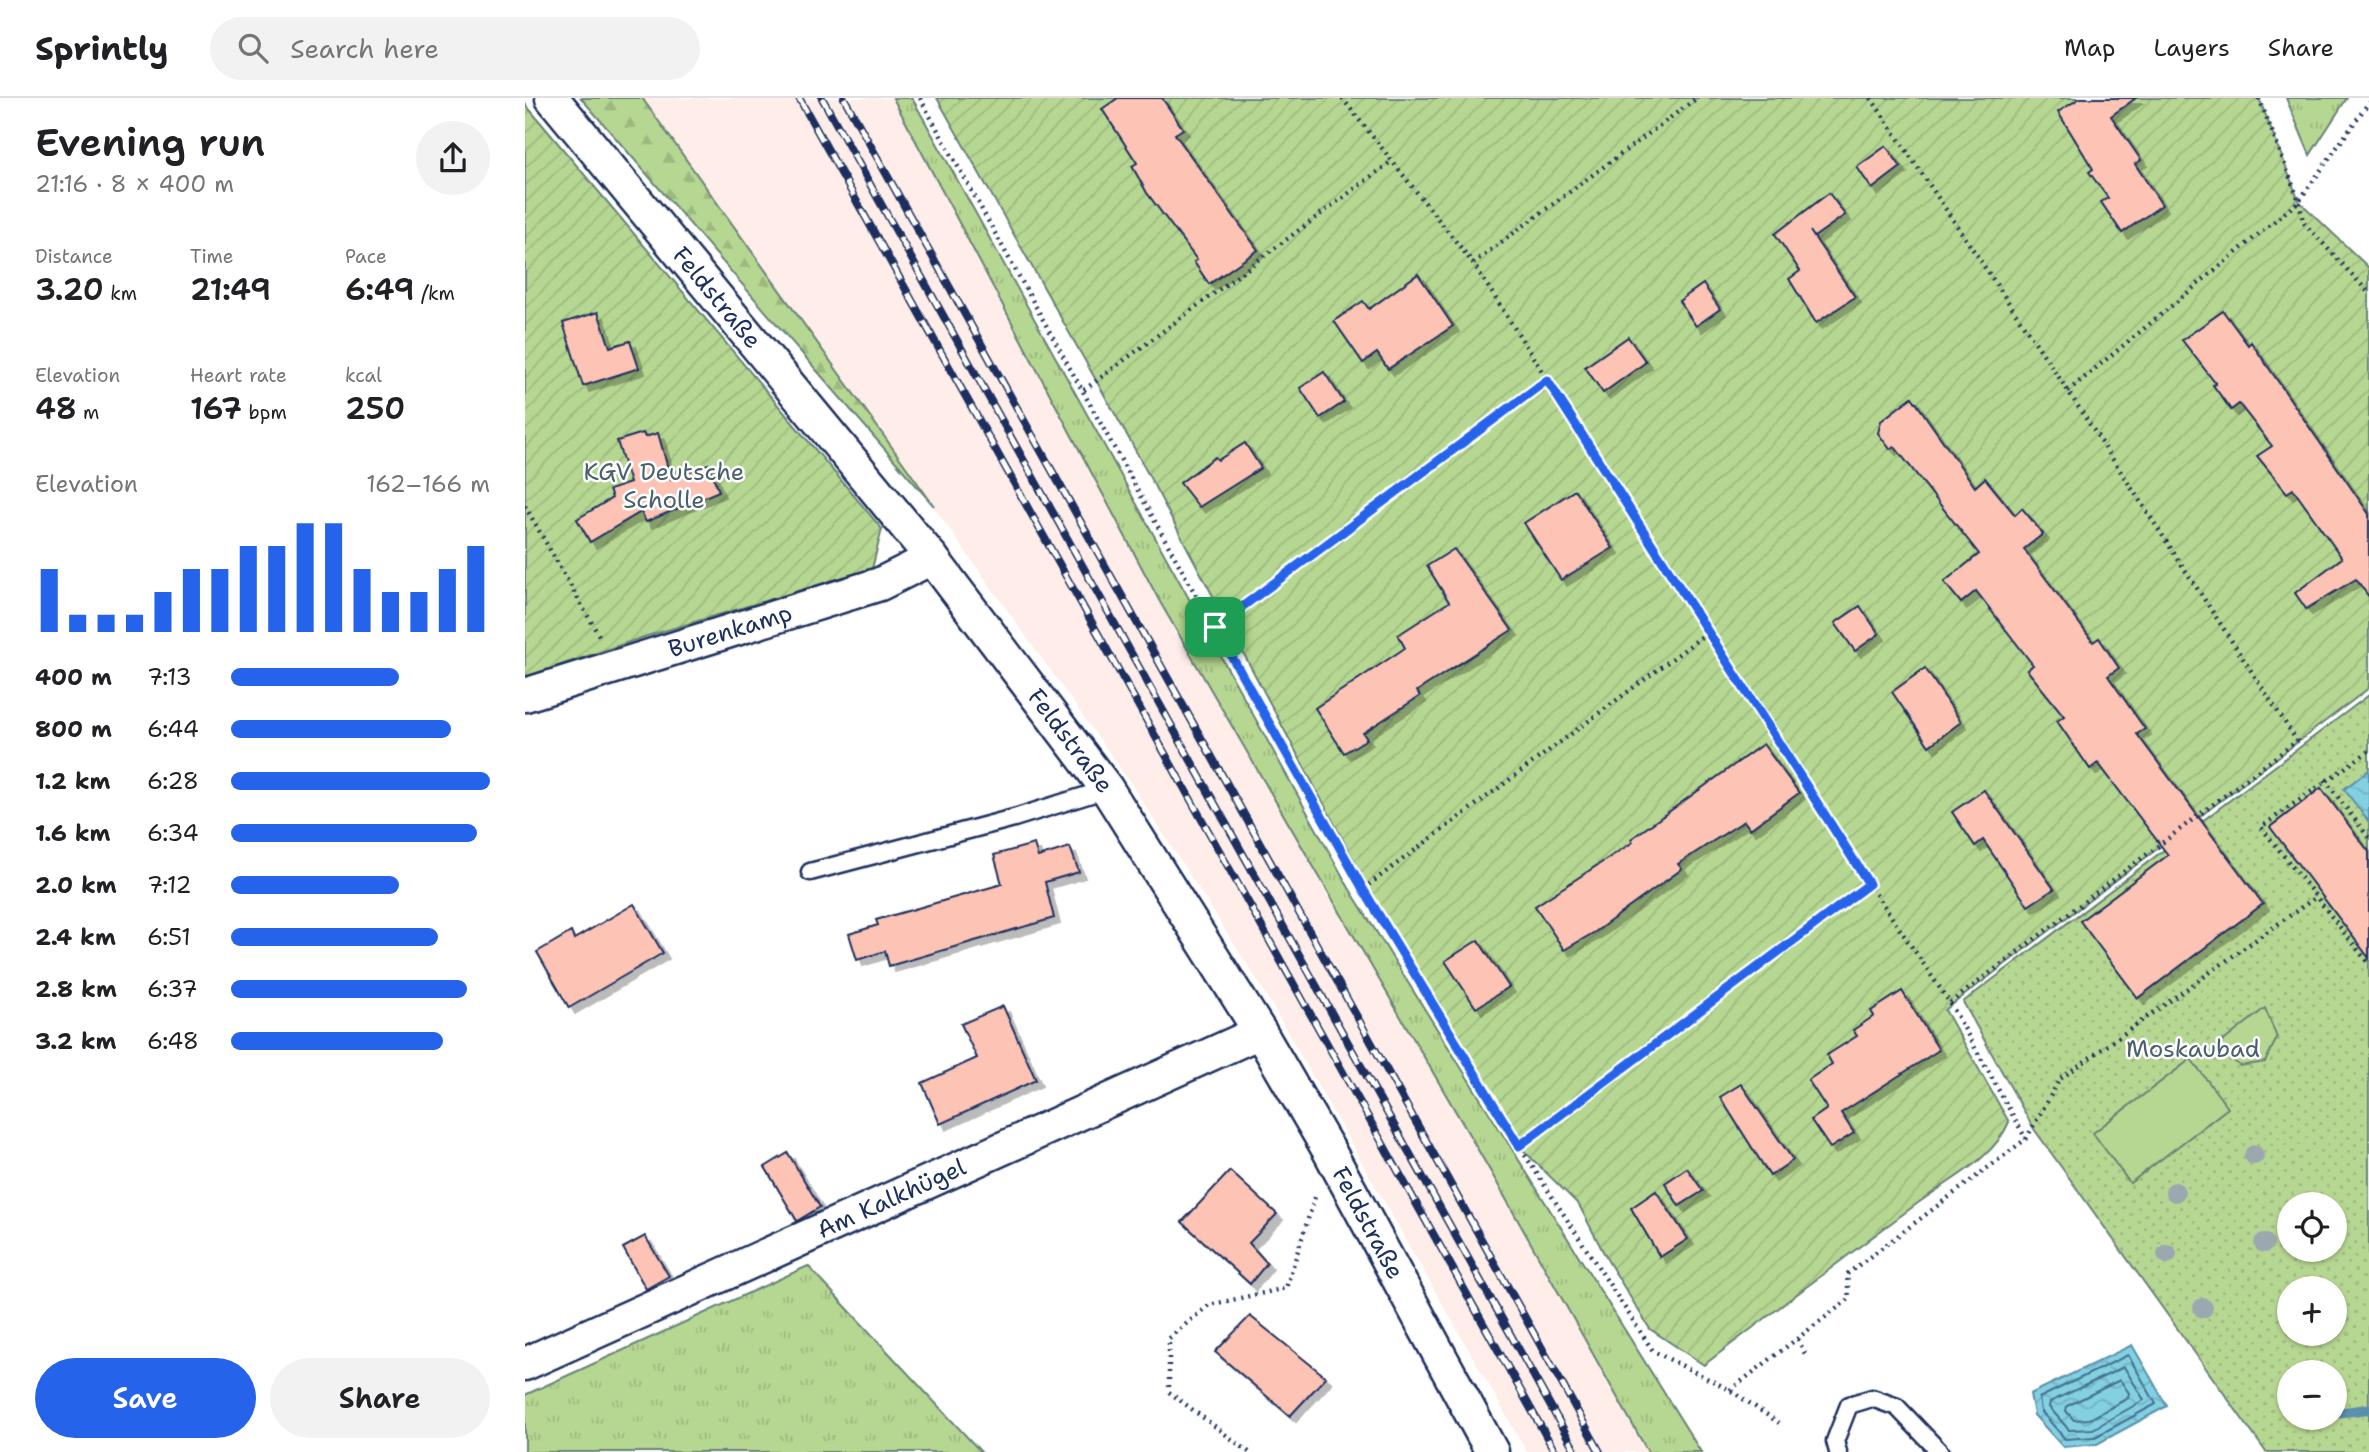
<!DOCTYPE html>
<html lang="en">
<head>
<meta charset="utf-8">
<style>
	:root { --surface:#fff; --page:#f2f2f2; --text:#202124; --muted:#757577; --line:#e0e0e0; --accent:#2563eb }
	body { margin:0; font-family:"Shantell Sans",sans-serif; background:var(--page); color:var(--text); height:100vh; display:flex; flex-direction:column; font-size:26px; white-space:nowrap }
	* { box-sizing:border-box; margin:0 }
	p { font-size:23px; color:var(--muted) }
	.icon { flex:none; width:38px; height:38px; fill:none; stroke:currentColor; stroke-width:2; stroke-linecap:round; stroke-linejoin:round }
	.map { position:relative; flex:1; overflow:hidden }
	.sheet { display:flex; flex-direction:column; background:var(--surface); width:525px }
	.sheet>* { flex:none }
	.buttons { position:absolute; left:1752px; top:1094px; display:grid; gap:14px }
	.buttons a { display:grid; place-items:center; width:70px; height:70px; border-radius:50%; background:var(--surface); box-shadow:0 2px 5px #0004; font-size:35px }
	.pin { position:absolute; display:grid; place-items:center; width:60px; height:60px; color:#fff; margin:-30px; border-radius:14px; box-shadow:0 4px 10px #0006 }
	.round { display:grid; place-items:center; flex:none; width:74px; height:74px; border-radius:37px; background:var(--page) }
	.summary { display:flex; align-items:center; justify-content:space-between; height:119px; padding:0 35px }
	h1 { font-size:38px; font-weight:600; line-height:52px }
	.figures { display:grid; grid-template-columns:repeat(3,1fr); gap:10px; height:119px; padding:7px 35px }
	.figures div { display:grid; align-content:center }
	.figures b { font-size:30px; font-weight:600 }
	.figures small { font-size:19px; font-weight:400 }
	.figures p { font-size:19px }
	.chart { height:196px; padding:14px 35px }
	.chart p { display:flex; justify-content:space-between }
	.chart svg { width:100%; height:126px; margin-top:7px; stroke:var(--accent); stroke-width:6 }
	.cta { display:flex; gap:14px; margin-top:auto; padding:14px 35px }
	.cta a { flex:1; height:80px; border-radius:42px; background:var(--accent); color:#fff; font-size:28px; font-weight:600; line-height:80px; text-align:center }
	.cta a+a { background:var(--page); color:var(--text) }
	ul { padding:0 35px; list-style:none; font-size:23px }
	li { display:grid; grid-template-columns:112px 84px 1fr; align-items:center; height:52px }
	li i { height:18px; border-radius:9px; background:var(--accent) }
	header { display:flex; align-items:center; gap:42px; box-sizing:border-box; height:98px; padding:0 35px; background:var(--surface); border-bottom:2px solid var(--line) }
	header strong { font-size:33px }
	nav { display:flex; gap:38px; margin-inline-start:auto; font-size:24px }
	.search { width:490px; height:63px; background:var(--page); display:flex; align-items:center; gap:18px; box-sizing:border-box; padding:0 24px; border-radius:38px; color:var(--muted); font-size:26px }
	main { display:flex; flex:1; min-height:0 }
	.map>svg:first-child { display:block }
	.built { fill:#feede8 }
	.grass { fill:url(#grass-tufts); stroke:#688378; stroke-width:2 }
	.forest { fill:url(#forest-firs); stroke:#688378; stroke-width:2 }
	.park { fill:url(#park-dots); stroke:#688378; stroke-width:2; fill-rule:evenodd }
	.garden { fill:url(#garden-furrows); stroke:#688378; stroke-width:2 }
	.pitch { fill:#b6d791; stroke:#688378; stroke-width:2 }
	.water { fill:url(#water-waves); stroke:#5990ad; stroke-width:2 }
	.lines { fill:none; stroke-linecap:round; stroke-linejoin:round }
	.shore { stroke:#456f92; stroke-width:2 }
	.stream { stroke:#5990ad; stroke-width:10 }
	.building { fill:#fdc3b4; stroke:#1b2f5e; stroke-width:2; filter:url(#shadow) }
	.service-casing { stroke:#1b2f5e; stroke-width:21 }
	.minor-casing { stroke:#1b2f5e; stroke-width:37 }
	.path { stroke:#1b2f5e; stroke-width:4.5; stroke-dasharray:2 5; stroke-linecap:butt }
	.service { stroke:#fff; stroke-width:16 }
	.minor { stroke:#fff; stroke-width:32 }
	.rail-casing { stroke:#1b2f5e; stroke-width:8 }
	.rail { stroke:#fff; stroke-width:5; stroke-dasharray:16; stroke-linecap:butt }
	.tree { fill:#9ba8af }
	.route-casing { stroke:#fff; stroke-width:14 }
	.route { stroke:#2563eb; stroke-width:9 }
	.labels { text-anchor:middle; stroke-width:5; stroke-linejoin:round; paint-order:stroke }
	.street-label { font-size:24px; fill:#1b2f5e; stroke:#fff }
	.park-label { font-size:24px; fill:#4a616d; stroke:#fff }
</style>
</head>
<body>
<header>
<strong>Sprintly</strong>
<div class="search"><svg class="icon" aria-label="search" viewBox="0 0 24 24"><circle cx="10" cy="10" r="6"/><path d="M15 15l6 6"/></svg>Search here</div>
<nav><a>Map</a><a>Layers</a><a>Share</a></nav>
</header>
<main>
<section class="sheet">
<div class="summary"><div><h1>Evening run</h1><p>21:16 · 8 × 400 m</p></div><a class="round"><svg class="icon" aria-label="share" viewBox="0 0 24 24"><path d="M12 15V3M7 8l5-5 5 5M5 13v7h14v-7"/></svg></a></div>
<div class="figures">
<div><p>Distance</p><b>3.20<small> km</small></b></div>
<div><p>Time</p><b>21:49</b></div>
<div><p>Pace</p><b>6:49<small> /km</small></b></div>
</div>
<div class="figures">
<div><p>Elevation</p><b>48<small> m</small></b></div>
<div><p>Heart rate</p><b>167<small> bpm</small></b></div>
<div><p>kcal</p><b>250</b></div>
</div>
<div class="chart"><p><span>Elevation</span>162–166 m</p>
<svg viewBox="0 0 160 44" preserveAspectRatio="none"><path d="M5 44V22M15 44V38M25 44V38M35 44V38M45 44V30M55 44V22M65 44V22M75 44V14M85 44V14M95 44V6M105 44V6M115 44V22M125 44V30M135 44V30M145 44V22M155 44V14"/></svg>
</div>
<ul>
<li><b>400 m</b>7:13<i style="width:65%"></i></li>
<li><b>800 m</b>6:44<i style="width:85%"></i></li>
<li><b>1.2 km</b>6:28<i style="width:100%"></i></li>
<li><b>1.6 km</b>6:34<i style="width:95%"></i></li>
<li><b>2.0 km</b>7:12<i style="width:65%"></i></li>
<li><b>2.4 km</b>6:51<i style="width:80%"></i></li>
<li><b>2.8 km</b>6:37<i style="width:91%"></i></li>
<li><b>3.2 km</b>6:48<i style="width:82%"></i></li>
</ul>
<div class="cta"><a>Save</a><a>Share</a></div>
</section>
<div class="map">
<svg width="1844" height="1354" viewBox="0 0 1844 1354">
	<defs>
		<pattern id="grass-tufts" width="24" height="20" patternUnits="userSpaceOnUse" patternTransform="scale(1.75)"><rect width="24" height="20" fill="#b6d791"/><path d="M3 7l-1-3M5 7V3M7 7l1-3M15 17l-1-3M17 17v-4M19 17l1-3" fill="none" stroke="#9cb97f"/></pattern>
		<pattern id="forest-firs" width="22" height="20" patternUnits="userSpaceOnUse" patternTransform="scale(1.75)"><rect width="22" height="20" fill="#b6d791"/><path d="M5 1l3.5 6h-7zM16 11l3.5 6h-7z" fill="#9cb97f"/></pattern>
		<pattern id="park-dots" width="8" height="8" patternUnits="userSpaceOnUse" patternTransform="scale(1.75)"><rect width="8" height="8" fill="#b6d791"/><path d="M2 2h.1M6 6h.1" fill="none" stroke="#9cb97f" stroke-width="1.8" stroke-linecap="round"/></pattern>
		<pattern id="garden-furrows" width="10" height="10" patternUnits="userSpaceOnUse" patternTransform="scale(1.75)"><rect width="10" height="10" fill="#b6d791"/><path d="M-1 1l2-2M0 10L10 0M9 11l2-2" fill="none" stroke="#9cb97f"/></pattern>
		<pattern id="water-waves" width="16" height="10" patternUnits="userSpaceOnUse" patternTransform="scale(1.75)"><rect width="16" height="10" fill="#83d0e1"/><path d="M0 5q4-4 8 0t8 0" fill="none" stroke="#71b3c3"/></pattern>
		<filter id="shadow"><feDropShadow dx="6" dy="6" stdDeviation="0" flood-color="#0004"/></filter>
	</defs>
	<rect width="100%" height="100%" fill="#fff"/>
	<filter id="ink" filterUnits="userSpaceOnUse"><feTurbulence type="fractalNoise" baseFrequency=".0143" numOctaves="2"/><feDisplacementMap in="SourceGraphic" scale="14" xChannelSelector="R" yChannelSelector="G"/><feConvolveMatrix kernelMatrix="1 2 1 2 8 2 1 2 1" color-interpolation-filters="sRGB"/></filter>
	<g filter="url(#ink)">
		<polygon class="built" points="117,0 368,0 635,504 967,1076 1123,1354 1002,1354 736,888 605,684"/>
		<g class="grass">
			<polygon points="368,0 387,0 824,790 1176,1354 1123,1354 967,1076 635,504"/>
			<polygon points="1761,0 1822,0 1785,57"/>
			<polygon points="283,1168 456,1354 0,1354 0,1297"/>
		</g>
		<polygon class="forest" points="56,0 117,0 409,408"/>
		<path class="park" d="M1844,597V1354H1741L1509,1031L1438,904ZM1764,1106H1810V1152H1764ZM1764,1190H1810V1236H1764ZM1764,1274H1810V1320H1764Z"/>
		<g class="garden">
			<path d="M412,0H1734L1774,103L1844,170V590L1420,912L1484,1024C1468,1062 1425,1081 1393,1105C1321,1158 1250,1213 1179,1267L1125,1231L1083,1163L1054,1107L994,1048L851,804L607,346Z"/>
			<polygon points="0,6 357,431 347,471 119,539 0,579"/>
		</g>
		<g class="pitch">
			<polygon points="1740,910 1752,940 1740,964 1715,968 1691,949"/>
			<polygon points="1666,961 1703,1010 1605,1085 1568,1035"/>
		</g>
		<g class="water">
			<polygon points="1844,672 1844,724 1819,691"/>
			<polygon points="1607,1247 1642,1308 1572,1346 1538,1349 1509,1317 1505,1296"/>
		</g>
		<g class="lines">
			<g class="shore">
				<polygon points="1603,1257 1631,1306 1570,1339 1540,1341 1516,1313 1514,1300"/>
				<polygon points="1599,1269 1619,1302 1568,1331 1544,1332 1524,1309 1525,1304"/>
				<polygon points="1595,1282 1604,1295 1603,1300 1565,1321 1549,1322 1541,1313 1542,1308"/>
			</g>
			<polyline class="stream" points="1810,1315 1844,1311"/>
		</g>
		<g class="building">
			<polygon points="593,0 637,0 658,31 650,36 733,152 684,186 669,164 672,162 622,95 607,68 612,65 577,11"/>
			<polygon points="1555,0 1611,0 1586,18 1616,62 1610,66 1637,107 1597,135 1576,104 1583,100 1564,74 1568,71 1533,14"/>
			<polygon points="1361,48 1376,69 1347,91 1332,69"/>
			<polygon points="1304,95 1320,117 1289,139 1285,133 1330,199 1291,225 1264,181 1275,173 1250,136"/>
			<polygon points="893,176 928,228 863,271 852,255 838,265 809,223 838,203 844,211"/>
			<polygon points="1178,186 1195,211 1171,228 1154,203"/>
			<polygon points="1698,213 1723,247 1726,244 1844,416 1844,499 1831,481 1781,511 1770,495 1817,460 1768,391 1762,395 1732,358 1747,348 1714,306 1706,312 1688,287 1691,286 1657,242"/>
			<polygon points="73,214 85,249 105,243 114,270 58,288 38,225"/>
			<polygon points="1103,239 1121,264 1078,295 1060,269"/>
			<polygon points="799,274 819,304 795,320 775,290"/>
			<polygon points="1387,299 1450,389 1460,380 1490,417 1497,410 1518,436 1499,451 1568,544 1574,540 1594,570 1583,578 1620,631 1612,636 1738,806 1613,900 1555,823 1643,757 1573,665 1565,671 1532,623 1539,618 1502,572 1508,567 1451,493 1436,505 1419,484 1454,456 1369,348 1365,351 1353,335 1356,323"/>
			<polygon points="118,335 120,339 133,335 146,381 183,366 194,393 121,424 116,414 65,444 52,421 87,400 84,392 105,385 92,343"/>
			<polygon points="720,345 736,370 674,409 655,385 690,359 693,362"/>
			<polygon points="1050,392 1088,450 1036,482 999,425"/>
			<polygon points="929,451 987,532 892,593 895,598 838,635 842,641 819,655 790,610 880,550 873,537 924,504 902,468"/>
			<polygon points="1335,508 1354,536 1330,553 1310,525"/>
			<polygon points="1400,570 1436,624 1404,648 1367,594"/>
			<polygon points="1238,646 1274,695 1225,731 1219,723 1153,766 1157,771 1070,834 1039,852 1010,808 1108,744 1106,741"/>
			<polygon points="1796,690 1844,754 1844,860 1745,729"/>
			<polygon points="1459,692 1529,791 1503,808 1458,742 1450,748 1427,714"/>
			<polygon points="509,746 513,759 545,749 554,774 520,784 529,820 364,868 360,853 332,862 324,836 353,827 351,822 477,786 469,757"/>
			<polygon points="109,806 138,855 44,910 12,854 46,834 49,841"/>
			<polygon points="953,842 984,889 951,910 920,863"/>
			<polygon points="1377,893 1414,952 1316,1015 1329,1035 1305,1050 1286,1022 1302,1011 1283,982 1307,966 1302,957 1332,938 1328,932 1349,918 1346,913"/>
			<polygon points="478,908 511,982 415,1026 397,985 452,960 436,926"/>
			<polygon points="1216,986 1268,1062 1245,1078 1195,999"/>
			<polygon points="263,1055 295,1109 272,1123 240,1069"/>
			<polygon points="1162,1070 1178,1093 1154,1108 1140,1085"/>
			<polygon points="705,1073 752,1116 724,1145 742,1165 725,1186 657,1124"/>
			<polygon points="1131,1093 1163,1141 1135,1159 1106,1110"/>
			<polygon points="120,1138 144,1178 121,1191 98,1150"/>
			<polygon points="725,1218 801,1279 765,1318 690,1254"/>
		</g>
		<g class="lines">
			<g class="service-casing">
				<g id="service">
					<polyline points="285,774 489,720 582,691"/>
					<polyline points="1313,1354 1310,1343 1324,1307 1347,1300 1372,1309 1415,1354"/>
				</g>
			</g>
			<g class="minor-casing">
				<g id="minor">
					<path id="s1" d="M27,0L407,460L582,691L735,934L803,1051L967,1354"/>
					<path id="s2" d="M0,597L355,486L407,460"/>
					<path id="s3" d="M0,1266L735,934"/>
				</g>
			</g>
			<g class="path">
				<polyline points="395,0 758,654 994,1048 1128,1253 1205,1292 1254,1325"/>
				<polyline points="817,0 948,165 1344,786 1425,905 1501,1041"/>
				<polyline points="1346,0 1543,293 1772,643 1425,905"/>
				<polyline points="1734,0 1774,103 1778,124 1844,195"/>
				<polyline points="948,165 1172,0"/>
				<polyline points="559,292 867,63"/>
				<polyline points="1543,293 1774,103 1844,4"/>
				<polyline points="0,408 76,541"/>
				<polyline points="690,529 839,415 1022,282"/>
				<polyline points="1844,653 1736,729 1844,866"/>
				<polyline points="1800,682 1844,740"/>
				<polyline points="838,791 1183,534"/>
				<polyline points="994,1048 1344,786"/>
				<polyline points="1273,1241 1281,1258"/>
				<polyline points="1205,1292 1324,1201 1322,1176 1501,1041 1535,981 1791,799"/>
				<polyline points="724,1354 644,1294 644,1240 684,1207 761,1190 791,1096"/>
			</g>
			<use href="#service" class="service"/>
			<use href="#minor" class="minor"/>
			<g class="rail-casing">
				<g id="rail">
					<polyline points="274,0 1030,1354"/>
					<polyline points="297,0 1051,1354"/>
					<polyline points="319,0 1075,1354"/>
				</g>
			</g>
			<use href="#rail" class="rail"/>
		</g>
		<g class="tree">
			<circle cx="1729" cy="1057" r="10"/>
			<circle cx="1650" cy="1094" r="10"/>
			<circle cx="1739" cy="1145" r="10"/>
			<circle cx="1642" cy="1156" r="10"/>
			<circle cx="1678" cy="1210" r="10"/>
		</g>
	</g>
	<g class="lines" filter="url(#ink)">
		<g class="route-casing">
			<polygon id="route" points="1022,282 1344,786 994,1048 838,791 690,529"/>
		</g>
		<use href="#route" class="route"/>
	</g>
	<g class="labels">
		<g class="street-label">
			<text dy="8" stroke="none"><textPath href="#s1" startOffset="259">Feldstraße</textPath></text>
			<text dy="8" stroke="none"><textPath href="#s2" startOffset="215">Burenkamp</textPath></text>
			<text dy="8" stroke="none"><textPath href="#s1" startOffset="826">Feldstraße</textPath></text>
			<text dy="8" stroke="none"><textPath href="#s3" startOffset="402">Am Kalkhügel</textPath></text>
			<text dy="8" stroke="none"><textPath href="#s1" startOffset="1393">Feldstraße</textPath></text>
		</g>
		<g class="park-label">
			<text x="139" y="382">KGV Deutsche<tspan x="139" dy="28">Scholle</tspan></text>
			<text x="1668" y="959">Moskaubad</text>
		</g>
	</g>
</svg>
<div class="buttons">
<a><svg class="icon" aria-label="locate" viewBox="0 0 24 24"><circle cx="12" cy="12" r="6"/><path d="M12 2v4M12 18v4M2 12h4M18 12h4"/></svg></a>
<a>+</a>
<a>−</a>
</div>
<div class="pin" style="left:690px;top:529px;background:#1e9e55"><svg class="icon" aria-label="arrive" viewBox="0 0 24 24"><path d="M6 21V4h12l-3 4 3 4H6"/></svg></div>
</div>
</main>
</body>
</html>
